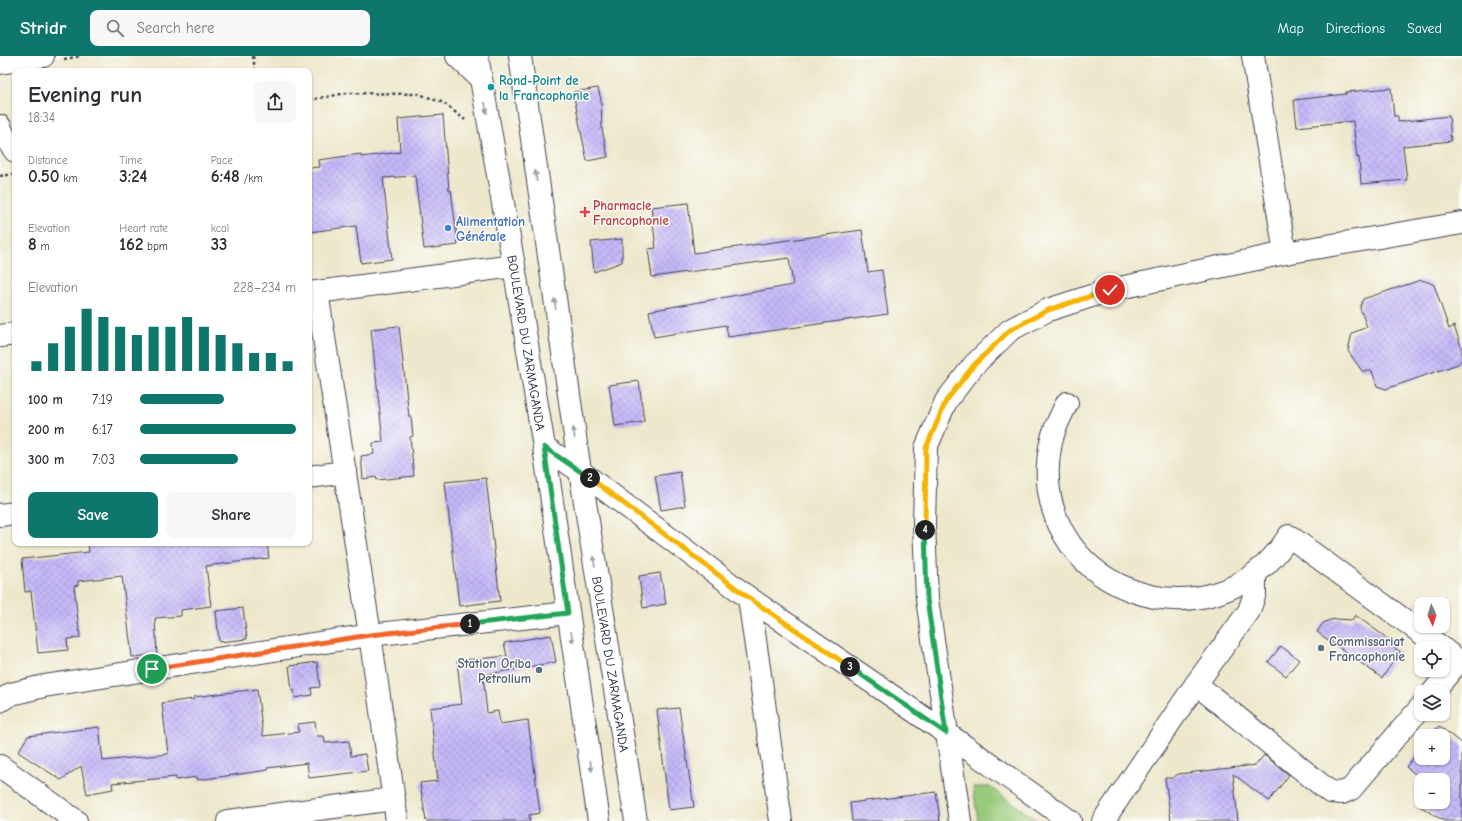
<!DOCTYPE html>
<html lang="en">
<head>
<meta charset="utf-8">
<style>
	:root { --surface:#fff; --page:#f7f7f7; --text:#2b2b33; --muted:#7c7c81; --accent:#0f766e }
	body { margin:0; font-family:"Comic Neue",sans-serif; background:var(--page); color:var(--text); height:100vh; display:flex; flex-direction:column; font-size:15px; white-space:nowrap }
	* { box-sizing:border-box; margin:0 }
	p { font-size:13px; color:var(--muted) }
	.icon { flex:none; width:22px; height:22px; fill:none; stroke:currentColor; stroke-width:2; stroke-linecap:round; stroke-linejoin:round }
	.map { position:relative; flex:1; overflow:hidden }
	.side { position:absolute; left:12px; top:12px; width:300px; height:478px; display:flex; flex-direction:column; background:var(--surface); border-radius:8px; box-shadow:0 1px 3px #0004 }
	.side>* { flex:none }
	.needle { width:26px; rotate:176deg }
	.buttons { position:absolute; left:1414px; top:541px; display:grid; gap:8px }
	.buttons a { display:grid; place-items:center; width:36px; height:36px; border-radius:8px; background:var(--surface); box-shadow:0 1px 3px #0004; font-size:20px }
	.pin { position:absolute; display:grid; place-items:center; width:34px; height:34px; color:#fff; margin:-17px; border:2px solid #fff; border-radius:50%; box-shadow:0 1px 4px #0007 }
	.km { position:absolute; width:20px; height:20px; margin:-10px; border-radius:50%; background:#222; color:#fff; font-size:11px; line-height:20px; text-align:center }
	.round { display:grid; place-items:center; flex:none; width:42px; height:42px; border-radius:8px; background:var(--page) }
	.headline { display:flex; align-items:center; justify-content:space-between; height:68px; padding:0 16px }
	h1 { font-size:22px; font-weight:700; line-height:30px }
	.metrics { display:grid; grid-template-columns:repeat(3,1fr); gap:6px; height:68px; padding:4px 16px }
	.metrics div { display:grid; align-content:center }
	.metrics b { font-size:17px; font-weight:700 }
	.metrics small { font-size:11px; font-weight:400 }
	.metrics p { font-size:11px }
	.chart { height:112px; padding:8px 16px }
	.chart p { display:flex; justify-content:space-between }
	.chart svg { width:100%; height:72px; margin-top:4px; stroke:var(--accent); stroke-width:6 }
	.button { display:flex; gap:8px; margin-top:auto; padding:8px 16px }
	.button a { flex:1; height:46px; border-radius:8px; background:var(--accent); color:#fff; font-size:16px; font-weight:700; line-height:46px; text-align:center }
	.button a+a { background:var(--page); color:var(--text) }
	ul { padding:0 16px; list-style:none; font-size:13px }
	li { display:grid; grid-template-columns:64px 48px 1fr; align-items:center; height:30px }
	li i { height:10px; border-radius:5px; background:var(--accent) }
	header { display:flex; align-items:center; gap:24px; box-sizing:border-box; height:56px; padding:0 20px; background:var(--accent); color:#fff }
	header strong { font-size:19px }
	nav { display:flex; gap:22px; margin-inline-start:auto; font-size:14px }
	.search { width:280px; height:36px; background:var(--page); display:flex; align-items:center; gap:10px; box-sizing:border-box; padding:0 14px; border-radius:8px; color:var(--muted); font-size:15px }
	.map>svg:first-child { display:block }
	.grass { fill:#97ca7a; stroke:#5c765a }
	.building { fill:url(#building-cross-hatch) }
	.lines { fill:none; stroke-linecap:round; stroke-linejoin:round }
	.minor-casing { stroke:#404051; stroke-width:24 }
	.major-casing { stroke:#404051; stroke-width:24 }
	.path { stroke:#404051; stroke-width:2.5; stroke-dasharray:3 3; stroke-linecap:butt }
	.minor { stroke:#fff; stroke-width:22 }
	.major { stroke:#fff; stroke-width:22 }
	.oneway { fill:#9c9ca7 }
	.split-1-casing { stroke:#fff; stroke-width:8 }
	.split-2-casing { stroke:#fff; stroke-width:8 }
	.split-3-casing { stroke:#fff; stroke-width:8 }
	.split-4-casing { stroke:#fff; stroke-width:8 }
	.split-5-casing { stroke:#fff; stroke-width:8 }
	.split-1 { stroke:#f0652b; stroke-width:5 }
	.split-2 { stroke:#22a559; stroke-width:5 }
	.split-3 { stroke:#f5b400; stroke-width:5 }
	.split-4 { stroke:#22a559; stroke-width:5 }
	.split-5 { stroke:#f5b400; stroke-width:5 }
	.culture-dot { fill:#0f9aa8; stroke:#fdfcf7; stroke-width:1.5 }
	.health-dot { fill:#e0444e; stroke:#fdfcf7; stroke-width:1.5 }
	.shop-dot { fill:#3f7fe0; stroke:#fdfcf7; stroke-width:1.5 }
	.service-dot { fill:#5c6f8a; stroke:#fdfcf7; stroke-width:1.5 }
	.labels { text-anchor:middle; stroke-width:3; stroke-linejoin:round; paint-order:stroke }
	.culture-label { font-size:13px; font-weight:bold; fill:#0d838f; stroke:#fdfcf7; text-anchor:start }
	.health-label { font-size:13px; font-weight:bold; fill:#be3a42; stroke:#fdfcf7; text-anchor:start }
	.shop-label { font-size:13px; font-weight:bold; fill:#366cbe; stroke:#fdfcf7; text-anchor:start }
	.street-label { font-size:13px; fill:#22223b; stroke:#fdfcf7 }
	.service-label { font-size:13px; font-weight:bold; fill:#4e5e75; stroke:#fdfcf7; text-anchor:start }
</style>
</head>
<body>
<header>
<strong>Stridr</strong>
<div class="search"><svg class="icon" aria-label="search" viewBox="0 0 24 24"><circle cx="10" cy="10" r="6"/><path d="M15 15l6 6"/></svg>Search here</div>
<nav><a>Map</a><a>Directions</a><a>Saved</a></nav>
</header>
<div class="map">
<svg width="1462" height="765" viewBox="0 0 1462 765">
	<defs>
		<pattern id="building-cross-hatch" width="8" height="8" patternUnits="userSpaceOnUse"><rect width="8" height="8" fill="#c5b8f8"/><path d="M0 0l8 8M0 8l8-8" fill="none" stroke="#a99ed6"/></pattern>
	</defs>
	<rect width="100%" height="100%" fill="#fdfcf7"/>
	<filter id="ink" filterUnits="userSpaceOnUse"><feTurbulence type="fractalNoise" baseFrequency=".025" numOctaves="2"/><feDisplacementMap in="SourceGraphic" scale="8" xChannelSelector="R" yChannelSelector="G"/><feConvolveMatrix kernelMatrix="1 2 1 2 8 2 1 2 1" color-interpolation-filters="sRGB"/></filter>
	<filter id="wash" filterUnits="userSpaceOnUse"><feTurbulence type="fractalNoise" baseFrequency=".012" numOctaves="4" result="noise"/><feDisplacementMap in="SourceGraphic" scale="16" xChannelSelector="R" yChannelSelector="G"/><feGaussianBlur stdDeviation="0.9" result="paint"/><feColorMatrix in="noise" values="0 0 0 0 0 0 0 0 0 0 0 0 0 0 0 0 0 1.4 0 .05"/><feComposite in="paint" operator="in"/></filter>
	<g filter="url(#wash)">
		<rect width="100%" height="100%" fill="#ede7cb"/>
		<polygon class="grass" points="973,731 990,731 1038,765 978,765"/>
		<g id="blocks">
			<g class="building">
				<polygon points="598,32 601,44 602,73 608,101 587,105 573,36"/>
				<polygon points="1391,32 1394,60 1398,60 1398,66 1449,60 1451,85 1403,90 1407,124 1361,128 1359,101 1357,102 1353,65 1297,71 1294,44 1346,38 1346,36"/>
				<polygon points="443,59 449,134 451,134 458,189 424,193 415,120 383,122 392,203 361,207 356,170 309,176 309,112 320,111 319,104 361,98 361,101 400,96 398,63"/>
				<polygon points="688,147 694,197 862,174 868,216 882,214 888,258 728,281 726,269 654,281 649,255 793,229 789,202 652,221 648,193 656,192 651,151"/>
				<polygon points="622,183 622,206 594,216 591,186"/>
				<polygon points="1421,224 1428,226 1434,229 1449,273 1454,270 1462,293 1462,303 1458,308 1386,333 1377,330 1372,315 1362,315 1348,295 1352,277 1367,271 1360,252 1363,243"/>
				<polygon points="399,270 409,361 411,361 413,380 410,381 414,420 377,424 376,421 363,423 361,400 374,398 373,387 383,386 371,273"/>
				<polygon points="639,325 644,366 615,370 609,329"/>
				<polygon points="680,416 685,450 661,454 655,420"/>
				<polygon points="486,422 500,545 459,550 445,426"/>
				<polygon points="88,487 267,487 269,502 206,510 211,550 181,554 181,560 155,562 157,598 143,600 132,601 122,520 78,525 78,529 74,530 80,582 67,583 68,594 38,597 31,535 25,536 22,503 89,496"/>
				<polygon points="660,517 666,548 643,552 639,520"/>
				<polygon points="243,552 247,583 219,586 216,555"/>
				<polygon points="1355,559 1395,588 1393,591 1400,596 1382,622 1317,576 1323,567 1330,564 1337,563 1352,564"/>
				<polygon points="551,579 556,606 483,619 487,657 498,655 500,668 528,664 540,757 529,759 530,765 426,765 420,727 438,725 430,652 462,648 457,605 507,600 504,587"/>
				<polygon points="1281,590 1299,604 1286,620 1268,606"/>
				<polygon points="317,606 320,631 311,632 312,639 295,642 294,634 292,634 289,610"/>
				<polygon points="257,633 263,680 299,676 298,668 315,666 317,680 324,680 325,687 349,685 351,700 365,698 368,715 309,722 307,707 267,712 268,714 198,724 197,721 176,724 176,721 112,727 113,733 87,738 81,710 61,724 18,696 28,680 99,671 103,705 168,698 162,647 194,643 194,641"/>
				<polygon points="679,652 694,751 669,754 657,654"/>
				<polygon points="1439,670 1462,688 1462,765 1444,765 1420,750 1423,746 1443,746 1443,724 1423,724 1406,711 1421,692 1421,702 1443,702 1443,680 1431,680"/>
				<polygon points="1264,699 1289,719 1269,745 1233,718 1238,765 1171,765 1165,722 1173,722 1178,718 1256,709"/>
				<polygon points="936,736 940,765 852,765 850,747"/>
			</g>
		</g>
	</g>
	<g filter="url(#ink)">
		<use href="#blocks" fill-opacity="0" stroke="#404051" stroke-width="1"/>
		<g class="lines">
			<g class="minor-casing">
				<g id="minor">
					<polyline points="1253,0 1285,197"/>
					<polyline points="0,70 4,80 15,95"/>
					<polyline points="317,236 370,579 397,765"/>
					<polyline points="309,237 514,210"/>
					<polyline points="0,280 15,278"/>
					<path d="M1067,347C1061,359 1054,372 1051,386C1021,530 1210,604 1289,480L1442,592"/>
					<polyline points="544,391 580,415 749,542 946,677 1070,765"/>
					<polyline points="309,421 345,416"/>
					<polyline points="0,459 15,457"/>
					<polyline points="749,542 781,765"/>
					<polyline points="1196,628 1330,736 1342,737 1351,733 1421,651"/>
					<polyline points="1433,636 1459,605 1443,593"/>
					<polyline points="0,645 11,638 44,630 370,579 568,557"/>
					<polyline points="0,710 76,765"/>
					<polyline points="228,765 394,743"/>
					<polyline points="960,765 927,543 924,467 926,392 946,345 974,309 1010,274 1048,254 1110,234 1285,197 1462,167"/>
					<polyline points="1103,765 1196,628 1249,555 1255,537 1255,518"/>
				</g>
			</g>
			<g class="major-casing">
				<g id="major">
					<polyline points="457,0 481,23"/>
					<path id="s1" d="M477,0L514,210L544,391L599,765"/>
					<path id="s2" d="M520,0L580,415L636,765"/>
					<polyline points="0,7 43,0"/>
				</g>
			</g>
			<g class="path">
				<polyline points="253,0 255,15"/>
				<polyline points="64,3 81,0"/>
				<polyline points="309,44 347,37 419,38 444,47 465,64"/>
				<polyline points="0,120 15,118"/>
			</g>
			<use href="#minor" class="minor"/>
			<use href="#major" class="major"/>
		</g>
		<defs><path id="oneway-solid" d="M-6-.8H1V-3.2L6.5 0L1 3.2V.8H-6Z"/></defs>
		<g class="oneway">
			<use href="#oneway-solid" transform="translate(486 52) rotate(80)"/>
			<use href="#oneway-solid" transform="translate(536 120) rotate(-98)"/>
			<use href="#oneway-solid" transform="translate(555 248) rotate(-98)"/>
			<use href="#oneway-solid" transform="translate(574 377) rotate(-98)"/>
			<use href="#oneway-solid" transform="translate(594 505) rotate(-99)"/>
			<use href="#oneway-solid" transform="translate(572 581) rotate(81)"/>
			<use href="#oneway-solid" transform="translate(591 710) rotate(81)"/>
		</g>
	</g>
	<g class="lines" filter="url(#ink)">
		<g class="split-1-casing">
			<polyline id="split-1" points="152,613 370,579 470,568"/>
		</g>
		<g class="split-2-casing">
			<polyline id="split-2" points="470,568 568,557 544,391 590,422"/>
		</g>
		<g class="split-3-casing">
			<polyline id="split-3" points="590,422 749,542 850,611"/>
		</g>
		<g class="split-4-casing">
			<polyline id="split-4" points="850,611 946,677 927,543 925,474"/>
		</g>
		<g class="split-5-casing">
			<polyline id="split-5" points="925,474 926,392 946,345 974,309 1010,274 1048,254 1110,234"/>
		</g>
		<use href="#split-1" class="split-1"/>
		<use href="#split-2" class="split-2"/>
		<use href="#split-3" class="split-3"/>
		<use href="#split-4" class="split-4"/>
		<use href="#split-5" class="split-5"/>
	</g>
	<circle class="culture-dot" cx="491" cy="31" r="4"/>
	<path class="health-dot" d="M583 150h4v4h4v4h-4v4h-4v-4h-4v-4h4z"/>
	<circle class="shop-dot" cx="448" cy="172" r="4"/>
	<g class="service-dot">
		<circle cx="1321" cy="592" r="4"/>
		<circle cx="539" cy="614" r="4"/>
	</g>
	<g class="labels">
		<g class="culture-label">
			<text x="499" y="29">Rond-Point de<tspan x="499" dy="15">la Francophonie</tspan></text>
		</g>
		<g class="health-label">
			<text x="593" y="154">Pharmacie<tspan x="593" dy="15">Francophonie</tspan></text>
		</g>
		<g class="shop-label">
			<text x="456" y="170">Alimentation<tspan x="456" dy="15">Générale</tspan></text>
		</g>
		<g class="street-label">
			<text dy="5" stroke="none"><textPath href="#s1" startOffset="291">BOULEVARD DU ZARMAGANDA</textPath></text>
			<text dy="5" stroke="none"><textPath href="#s2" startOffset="615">BOULEVARD DU ZARMAGANDA</textPath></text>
		</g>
		<g class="service-label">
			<text x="1329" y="590">Commissariat<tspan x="1329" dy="15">Francophonie</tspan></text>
			<text x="531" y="612" text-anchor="end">Station Oriba<tspan x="531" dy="15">Petrolium</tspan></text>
		</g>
	</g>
</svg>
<div class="buttons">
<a><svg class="needle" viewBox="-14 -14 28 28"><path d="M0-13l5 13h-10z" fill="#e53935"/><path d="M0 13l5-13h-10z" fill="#7c7c81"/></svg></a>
<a><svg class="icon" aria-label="locate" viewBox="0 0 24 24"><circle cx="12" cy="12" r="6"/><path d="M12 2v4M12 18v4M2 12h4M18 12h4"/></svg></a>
<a><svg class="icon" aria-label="layers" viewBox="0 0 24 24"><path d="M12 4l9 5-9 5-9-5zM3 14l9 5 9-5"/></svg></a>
<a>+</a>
<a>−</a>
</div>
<div class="pin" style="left:152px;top:613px;background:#1e9e55"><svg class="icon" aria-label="arrive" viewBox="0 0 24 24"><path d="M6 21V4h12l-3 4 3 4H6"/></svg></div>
<div class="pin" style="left:1110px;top:234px;background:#d93025"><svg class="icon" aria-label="check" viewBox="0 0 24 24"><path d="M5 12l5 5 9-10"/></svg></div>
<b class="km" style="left:470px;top:568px">1</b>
<b class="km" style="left:590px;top:422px">2</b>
<b class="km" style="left:850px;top:611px">3</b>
<b class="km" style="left:925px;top:474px">4</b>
<section class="side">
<div class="headline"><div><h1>Evening run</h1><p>18:34</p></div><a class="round"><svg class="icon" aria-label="share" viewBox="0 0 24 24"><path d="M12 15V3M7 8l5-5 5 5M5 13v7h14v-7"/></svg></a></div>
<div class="metrics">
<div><p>Distance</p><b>0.50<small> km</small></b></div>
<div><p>Time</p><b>3:24</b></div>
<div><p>Pace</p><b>6:48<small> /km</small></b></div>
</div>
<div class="metrics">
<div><p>Elevation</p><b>8<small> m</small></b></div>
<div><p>Heart rate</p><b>162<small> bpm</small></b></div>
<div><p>kcal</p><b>33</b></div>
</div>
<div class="chart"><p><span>Elevation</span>228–234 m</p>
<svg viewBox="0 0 160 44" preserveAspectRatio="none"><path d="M5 44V38M15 44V27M25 44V17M35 44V6M45 44V11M55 44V17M65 44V22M75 44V17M85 44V17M95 44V11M105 44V17M115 44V22M125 44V27M135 44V33M145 44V33M155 44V38"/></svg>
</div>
<ul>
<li><b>100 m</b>7:19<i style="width:54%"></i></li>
<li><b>200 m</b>6:17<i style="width:100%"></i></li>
<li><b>300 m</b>7:03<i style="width:63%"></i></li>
</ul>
<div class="button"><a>Save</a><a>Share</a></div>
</section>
</div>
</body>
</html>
